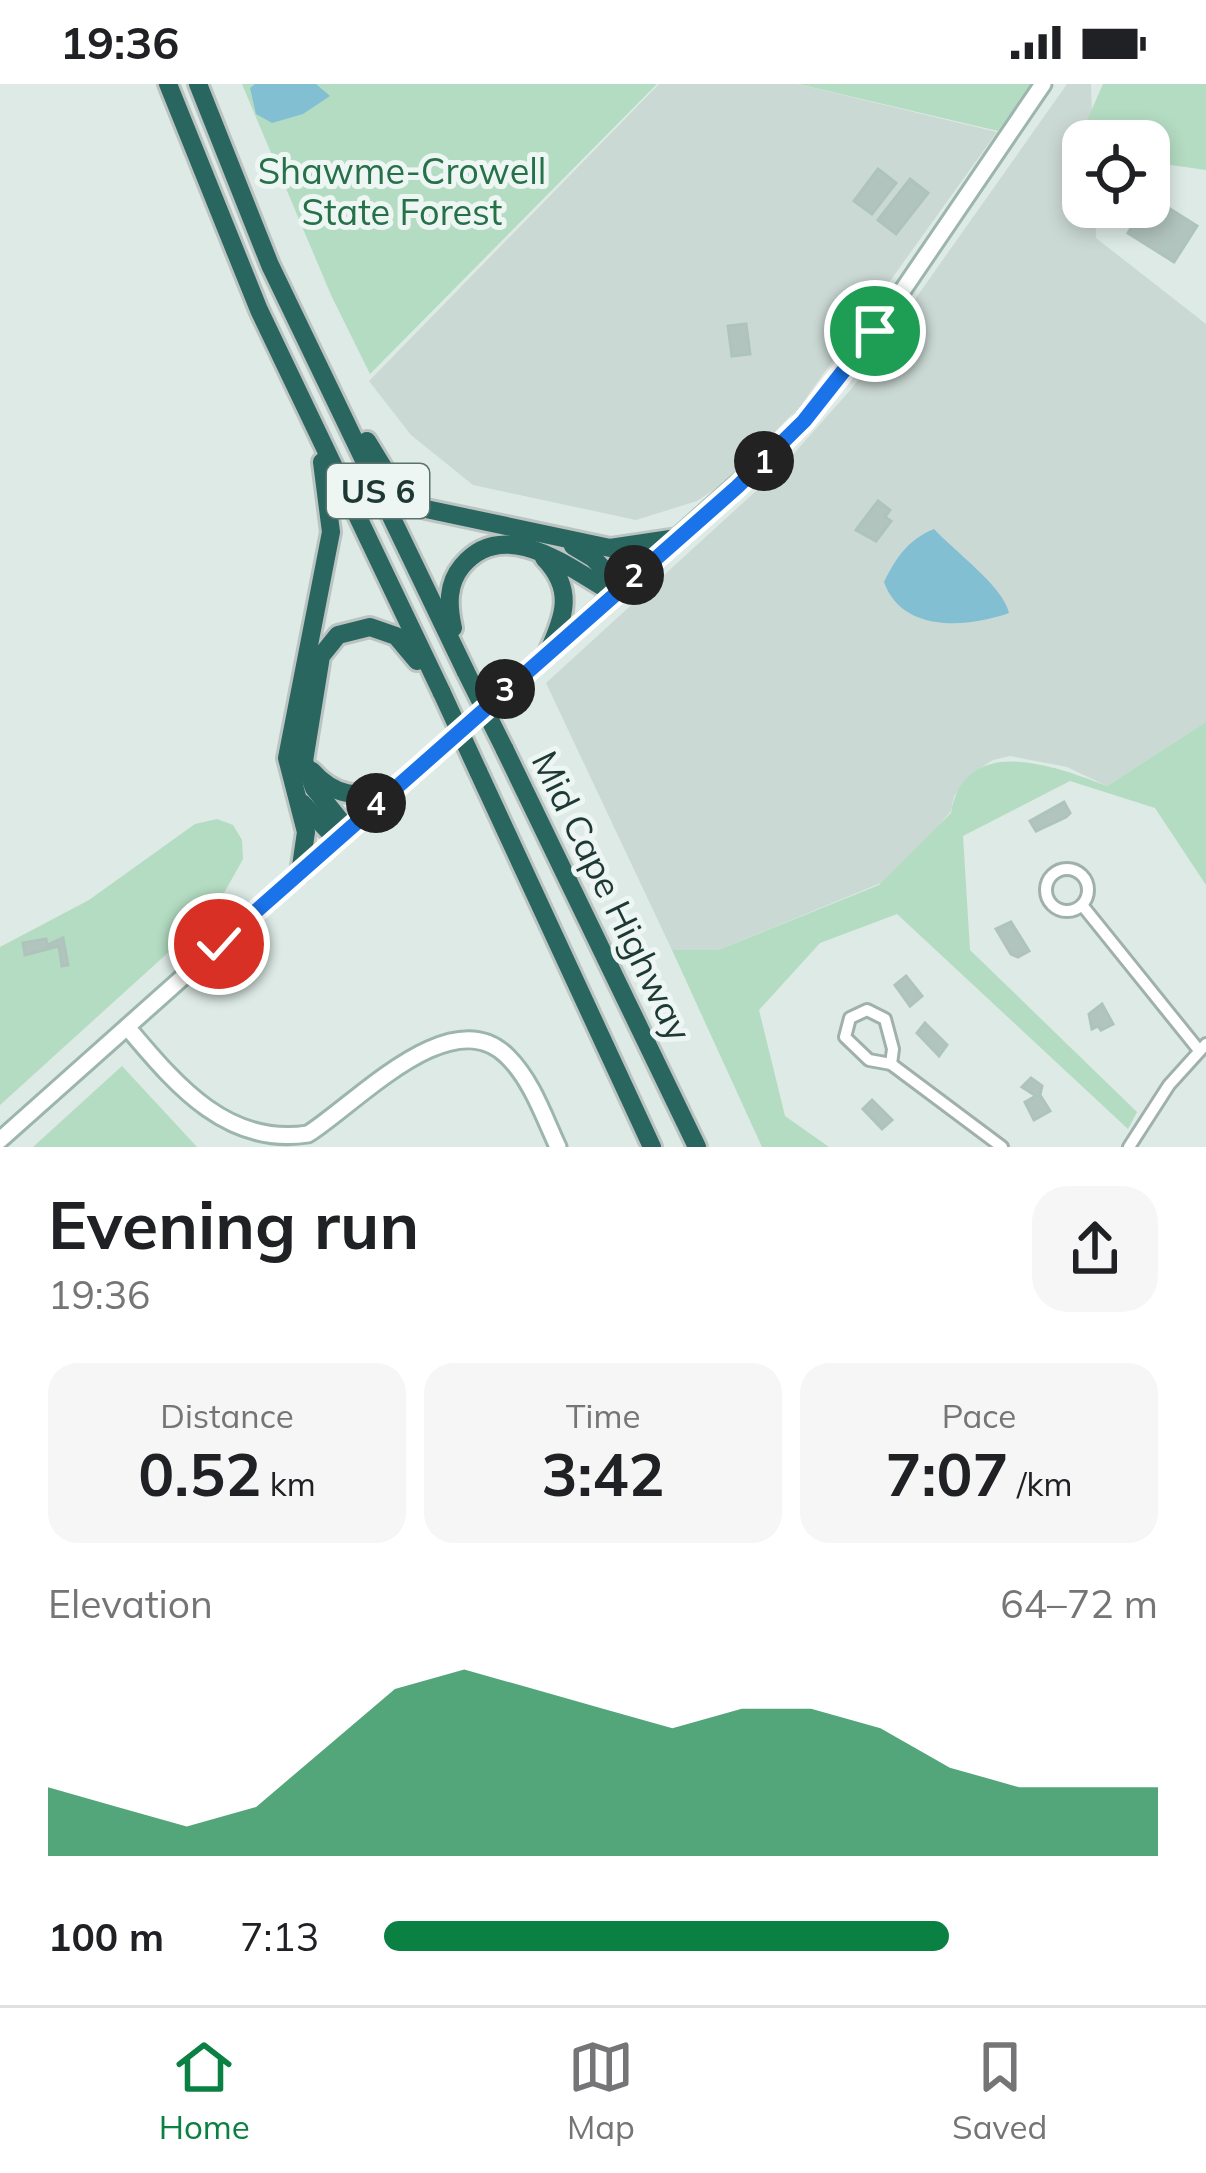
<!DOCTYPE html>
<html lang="en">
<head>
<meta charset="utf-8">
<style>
	:root { --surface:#fff; --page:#f6f6f6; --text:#202124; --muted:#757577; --line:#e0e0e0; --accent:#0b8043 }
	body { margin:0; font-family:Mulish,sans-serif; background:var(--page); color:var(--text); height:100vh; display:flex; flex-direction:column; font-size:45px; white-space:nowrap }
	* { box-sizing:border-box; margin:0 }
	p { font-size:39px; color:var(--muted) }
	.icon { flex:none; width:66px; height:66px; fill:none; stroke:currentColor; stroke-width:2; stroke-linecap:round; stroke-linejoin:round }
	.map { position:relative; height:1063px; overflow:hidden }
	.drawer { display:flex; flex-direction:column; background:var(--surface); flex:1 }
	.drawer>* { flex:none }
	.tools { position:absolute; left:1062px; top:36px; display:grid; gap:24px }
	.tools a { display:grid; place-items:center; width:108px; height:108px; border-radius:24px; background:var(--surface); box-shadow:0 6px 18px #0003; font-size:60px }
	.pin { position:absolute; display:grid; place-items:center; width:102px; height:102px; color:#fff; margin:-51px; border:6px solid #fff; border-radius:50%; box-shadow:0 3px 12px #0007 }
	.km { position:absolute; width:60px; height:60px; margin:-30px; border-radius:50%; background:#222; color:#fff; font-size:33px; line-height:60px; text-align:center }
	.round { display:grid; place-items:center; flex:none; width:126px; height:126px; border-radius:36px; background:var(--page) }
	.overview { display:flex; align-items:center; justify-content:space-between; height:204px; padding:0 48px }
	h1 { font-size:66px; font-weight:700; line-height:90px }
	.metrics { display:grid; grid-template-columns:repeat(3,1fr); gap:18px; height:204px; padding:12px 48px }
	.metrics div { display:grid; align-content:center; border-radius:30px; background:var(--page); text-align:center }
	.metrics b { font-size:60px; font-weight:700 }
	.metrics small { font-size:33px; font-weight:400 }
	.metrics p { font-size:33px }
	.chart { height:336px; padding:24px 48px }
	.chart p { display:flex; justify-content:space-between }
	.chart svg { width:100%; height:216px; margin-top:12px; fill:var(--accent); opacity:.7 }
	ul { padding:0 48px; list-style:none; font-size:39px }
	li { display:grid; grid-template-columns:192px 144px 1fr; align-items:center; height:90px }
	li i { height:30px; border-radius:15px; background:var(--accent) }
	.status { display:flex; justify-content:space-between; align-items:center; height:84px; padding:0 60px; background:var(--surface); direction:ltr }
	.status svg { height:33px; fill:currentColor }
	.menu { display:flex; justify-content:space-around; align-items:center; height:168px; border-top:3px solid var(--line); background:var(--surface); font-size:33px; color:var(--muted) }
	.menu a { display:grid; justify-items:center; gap:6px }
	.menu .active { color:var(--accent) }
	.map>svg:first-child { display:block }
	.built { fill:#cbd9d4 }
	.green { fill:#b4dcc2 }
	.water { fill:#82bfd2 }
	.building { fill:#b2c4be; stroke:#afc3bd; stroke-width:3 }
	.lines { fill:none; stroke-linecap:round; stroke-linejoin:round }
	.street-casing { stroke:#a0b1ac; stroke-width:16 }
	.secondary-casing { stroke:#9cb6ae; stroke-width:21 }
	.highway-casing { stroke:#bcc4c2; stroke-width:24 }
	.street { stroke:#fff; stroke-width:10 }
	.secondary { stroke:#fff; stroke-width:15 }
	.highway { stroke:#29665f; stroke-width:18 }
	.highway-bridge-casing { stroke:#bcc4c2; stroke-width:24; stroke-linecap:butt }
	.highway-bridge { stroke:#29665f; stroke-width:18 }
	.route-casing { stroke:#fff; stroke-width:24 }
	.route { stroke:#1a73e8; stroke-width:15 }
	.labels { text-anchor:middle; stroke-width:10; stroke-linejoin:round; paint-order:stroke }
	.shield { fill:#edf6f3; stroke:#5c726d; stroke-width:3 }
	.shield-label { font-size:33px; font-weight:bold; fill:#1e3934 }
	.park-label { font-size:36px; fill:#27714a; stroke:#edf6f3 }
	.street-label { font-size:36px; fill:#1e3934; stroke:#edf6f3 }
</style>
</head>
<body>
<div class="status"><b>19:36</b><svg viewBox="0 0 49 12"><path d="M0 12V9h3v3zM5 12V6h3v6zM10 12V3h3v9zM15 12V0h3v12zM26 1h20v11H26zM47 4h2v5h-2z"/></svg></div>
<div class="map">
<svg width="1206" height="1063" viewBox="0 0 1206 1063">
	<rect width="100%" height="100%" fill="#ddeae5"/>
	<g class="built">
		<polygon points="659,0 797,0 997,48 801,321 727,397 697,417 636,436 473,401 411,351 369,297"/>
		<polygon points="1067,0 1091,0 1093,57 1083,57 1083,123 1095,123 1096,154 1206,240 1206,638 1107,702 1067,683 1010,672 993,676 977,686 954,712 951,727 911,774 881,799 718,866 672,866 546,599 780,385 853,303"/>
	</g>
	<g class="green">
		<polygon points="242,0 657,0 370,290 331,211"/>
		<polygon points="798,0 1031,0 998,47"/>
		<path d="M1103,0H1206V86L1164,80L1158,70L1149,80V57C1125,57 1098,64 1085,41Z"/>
		<path d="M1206,638V801L1155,724L1070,697L963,752L970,866L1137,1028L1128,1045L897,830L820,859L759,926L785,1032L829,1063H762L672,866H718L879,801L951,729C965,647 1057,683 1107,702Z"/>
		<polygon points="217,735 233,741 242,756 243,775 214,827 0,1021 0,863 89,816 195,740"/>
		<polygon points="122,982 197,1063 33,1063"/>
	</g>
	<g class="water">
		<polygon points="255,0 316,0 330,12 303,30 272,39 256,30 250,4"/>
		<path d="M934,445C954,467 1003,502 1009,529C967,544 902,549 884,498C897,472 908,456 934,445Z"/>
	</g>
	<g class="building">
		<polygon points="878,85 896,99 872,130 854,117"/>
		<polygon points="910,95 928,109 896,150 878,136"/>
		<polygon points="1151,113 1197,142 1174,178 1128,149"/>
		<polygon points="746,240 750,270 732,272 728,242"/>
		<polygon points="878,417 890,426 885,433 891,437 876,457 856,446"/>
		<polygon points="1064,718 1070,729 1066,733 1036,747 1030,737"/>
		<polygon points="1011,838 1029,867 1018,873 1011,870 996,845"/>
		<polygon points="63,854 68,881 62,882 59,862 25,871 23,859 46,855 47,861"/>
		<polygon points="906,892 922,912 910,922 895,901"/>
		<polygon points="1102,920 1113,940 1101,946 1098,942 1092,945 1089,930"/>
		<polygon points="925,939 947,961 939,972 917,949"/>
		<polygon points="1031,994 1042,1002 1040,1011 1050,1027 1034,1036 1025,1018 1036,1012 1022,1003"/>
		<polygon points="872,1016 892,1036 882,1045 863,1025"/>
	</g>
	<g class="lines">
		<g class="street-casing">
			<g id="street">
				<circle cx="1067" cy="806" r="21"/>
				<polyline points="1082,821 1198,965"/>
				<polygon points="867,926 885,935 893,965 891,980 869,976 845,953 850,934"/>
				<polyline points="891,980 1002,1063"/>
				<polyline points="1129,1063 1169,1001 1206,960"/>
			</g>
		</g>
		<g class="secondary-casing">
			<g id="secondary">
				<path d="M127,943C173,997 225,1063 308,1050C357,1019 452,915 508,973C532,997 544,1033 558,1063"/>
				<polyline points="0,1056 786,356 875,247 1043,0"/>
			</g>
		</g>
		<g class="highway-casing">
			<g id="highway">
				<polyline points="168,0 259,226 442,609"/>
				<polyline points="198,0 270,181 466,588"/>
				<polyline points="367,357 400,411 426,425 610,464 677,454"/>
				<polyline points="573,462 593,474 621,503"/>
				<path d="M544,474C574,505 565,531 549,566"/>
				<path d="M453,544C448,522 447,500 462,482C505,430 572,486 613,509"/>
				<polyline points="504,664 697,1063"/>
				<path d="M312,687C335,713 356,713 389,707"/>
				<polyline points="478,687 652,1063"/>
				<polyline points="302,719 336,755"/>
				<polyline points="347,745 314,704 304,677 321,572 338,551 370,543 396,552 417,577"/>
				<polyline points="300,789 306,748 287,674 331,448 322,378"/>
			</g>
		</g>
		<use href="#street" class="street"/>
		<use href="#secondary" class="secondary"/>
		<use href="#highway" class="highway"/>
		<g class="highway-bridge-casing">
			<g id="highway-bridge">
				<polyline points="466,588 504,664"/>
				<polyline points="442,609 478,687"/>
			</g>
		</g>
		<use href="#highway-bridge" class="highway-bridge"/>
	</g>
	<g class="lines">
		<g class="route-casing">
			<polyline id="route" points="219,860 737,403 804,337 875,247"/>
		</g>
		<use href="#route" class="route"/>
	</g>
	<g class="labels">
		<rect class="shield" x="327" y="380" width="102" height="54" rx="9"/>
		<g class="shield-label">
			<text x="378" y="419">US 6</text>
		</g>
		<g class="park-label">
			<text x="402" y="100">Shawme-Crowell<tspan x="402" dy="41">State Forest</tspan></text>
		</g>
		<g class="street-label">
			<text transform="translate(612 812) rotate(64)" y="13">Mid Cape Highway</text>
		</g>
	</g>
</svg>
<div class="tools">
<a><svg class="icon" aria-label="locate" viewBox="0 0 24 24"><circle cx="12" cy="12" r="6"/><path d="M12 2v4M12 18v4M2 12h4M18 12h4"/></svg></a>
</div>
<div class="pin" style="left:875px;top:247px;background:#1e9e55"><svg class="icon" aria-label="arrive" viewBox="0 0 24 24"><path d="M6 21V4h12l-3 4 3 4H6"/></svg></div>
<div class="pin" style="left:219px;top:860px;background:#d93025"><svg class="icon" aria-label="check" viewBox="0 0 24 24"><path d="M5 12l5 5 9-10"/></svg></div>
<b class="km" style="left:764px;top:377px">1</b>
<b class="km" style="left:634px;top:491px">2</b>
<b class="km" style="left:505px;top:605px">3</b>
<b class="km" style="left:376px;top:719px">4</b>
</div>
<section class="drawer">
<div class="overview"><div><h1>Evening run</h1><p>19:36</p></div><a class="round"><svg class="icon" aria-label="share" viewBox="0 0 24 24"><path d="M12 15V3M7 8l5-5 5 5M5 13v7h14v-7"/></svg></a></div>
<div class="metrics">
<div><p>Distance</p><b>0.52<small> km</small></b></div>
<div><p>Time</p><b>3:42</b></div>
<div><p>Pace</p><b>7:07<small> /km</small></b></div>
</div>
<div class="chart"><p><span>Elevation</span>64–72 m</p>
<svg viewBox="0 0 160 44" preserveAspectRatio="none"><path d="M0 44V30L10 34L20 38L30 34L40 22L50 10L60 6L70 10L80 14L90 18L100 14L110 14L120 18L130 26L140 30L150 30L160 30V44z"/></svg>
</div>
<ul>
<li><b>100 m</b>7:13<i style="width:73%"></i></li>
</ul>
</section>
<nav class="menu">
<a class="active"><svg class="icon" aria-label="home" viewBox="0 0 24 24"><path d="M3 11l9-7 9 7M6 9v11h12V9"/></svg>Home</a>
<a><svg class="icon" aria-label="map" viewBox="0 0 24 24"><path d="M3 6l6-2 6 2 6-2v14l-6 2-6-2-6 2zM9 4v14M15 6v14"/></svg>Map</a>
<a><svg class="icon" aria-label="saved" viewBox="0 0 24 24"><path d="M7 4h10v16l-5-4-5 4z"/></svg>Saved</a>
</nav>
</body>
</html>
